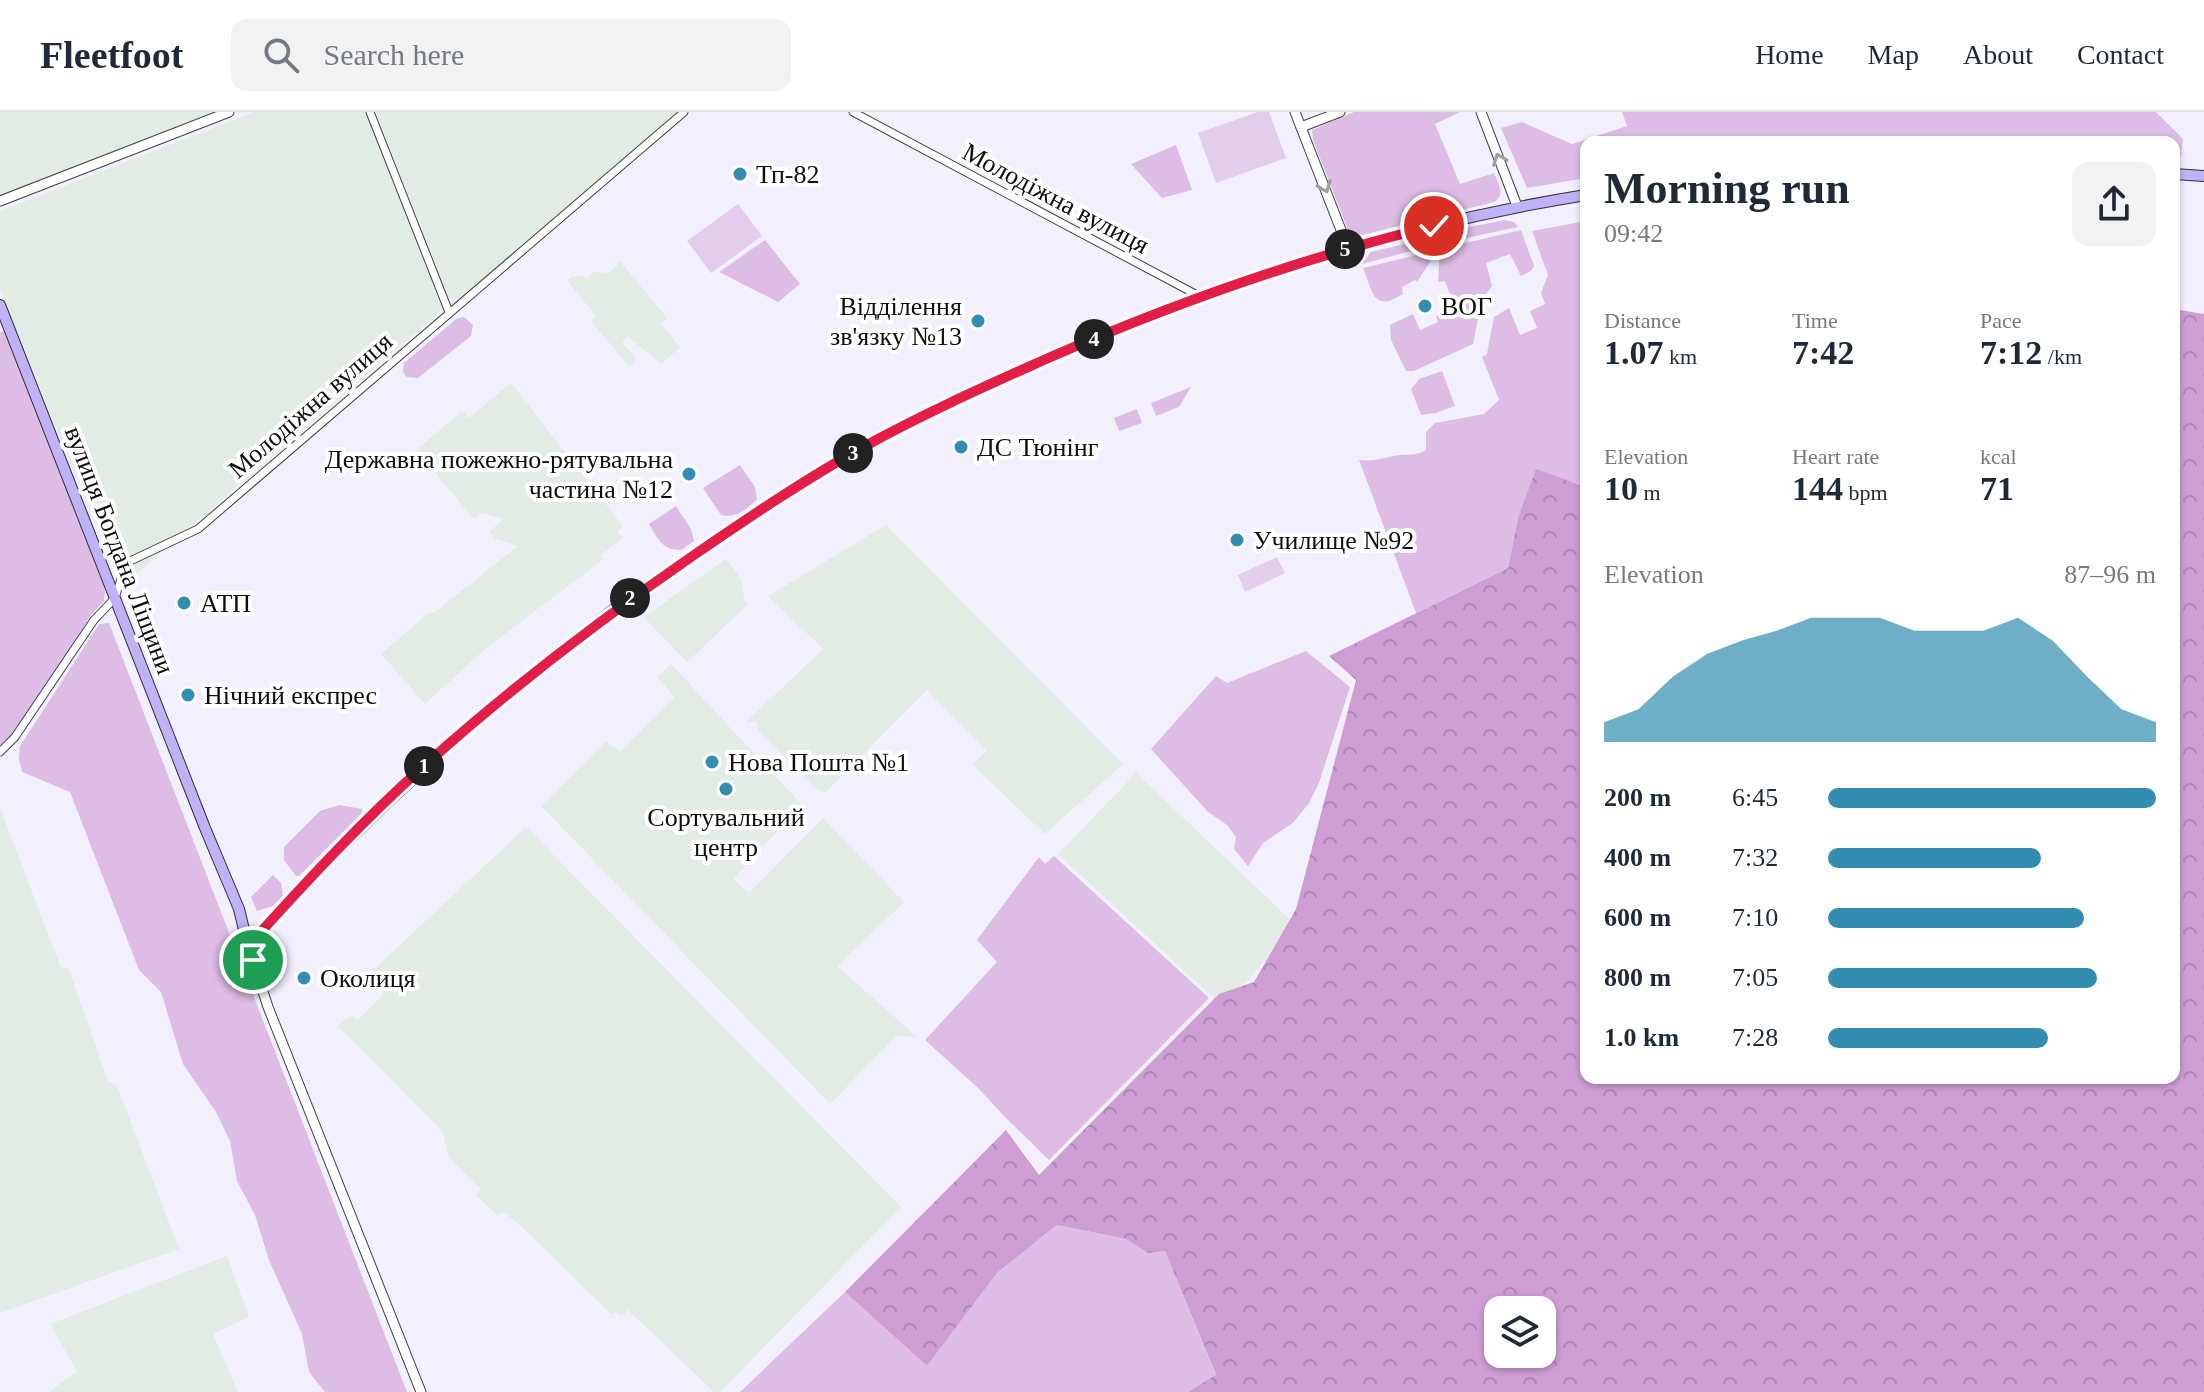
<!DOCTYPE html>
<html lang="en">
<head>
<meta charset="utf-8">
<style>
	:root { --surface:#fff; --page:#f2f2f3; --text:#1f2937; --muted:#747a83; --line:#e0e1e3; --accent:#338db0 }
	body { margin:0; font-family:"Times New Roman",serif; background:var(--page); color:var(--text); height:100vh; display:flex; flex-direction:column; font-size:30px; white-space:nowrap }
	* { box-sizing:border-box; margin:0 }
	p { font-size:26px; color:var(--muted) }
	.icon { flex:none; width:44px; height:44px; fill:none; stroke:currentColor; stroke-width:2; stroke-linecap:round; stroke-linejoin:round }
	.map { position:relative; flex:1; overflow:hidden }
	.details { position:absolute; left:1580px; top:24px; width:600px; height:948px; display:flex; flex-direction:column; background:var(--surface); border-radius:16px; box-shadow:0 2px 6px #0004 }
	.details>* { flex:none }
	.tools { position:absolute; left:1484px; top:1184px; display:grid; gap:16px }
	.tools a { display:grid; place-items:center; width:72px; height:72px; border-radius:16px; background:var(--surface); box-shadow:0 2px 6px #0004; font-size:40px }
	.pin { position:absolute; display:grid; place-items:center; width:68px; height:68px; color:#fff; margin:-34px; border:4px solid #fff; border-radius:50%; box-shadow:0 2px 8px #0007 }
	.km { position:absolute; width:40px; height:40px; margin:-20px; border-radius:50%; background:#222; color:#fff; font-size:22px; line-height:40px; text-align:center }
	.round { display:grid; place-items:center; flex:none; width:84px; height:84px; border-radius:16px; background:var(--page) }
	.headline { display:flex; align-items:center; justify-content:space-between; height:136px; padding:0 24px }
	h1 { font-size:44px; font-weight:600; line-height:60px }
	.stats { display:grid; grid-template-columns:repeat(3,1fr); gap:12px; height:136px; padding:8px 24px }
	.stats div { display:grid; align-content:center }
	.stats b { font-size:34px; font-weight:600 }
	.stats small { font-size:22px; font-weight:400 }
	.stats p { font-size:22px }
	.chart { height:224px; padding:16px 24px }
	.chart p { display:flex; justify-content:space-between }
	.chart svg { width:100%; height:144px; margin-top:8px; fill:var(--accent); opacity:.7 }
	ul { padding:0 24px; list-style:none; font-size:26px }
	li { display:grid; grid-template-columns:128px 96px 1fr; align-items:center; height:60px }
	li i { height:20px; border-radius:10px; background:var(--accent) }
	header { display:flex; align-items:center; gap:48px; box-sizing:border-box; height:112px; padding:0 40px; background:var(--surface); border-bottom:2px solid var(--line) }
	header strong { font-size:38px }
	nav { display:flex; gap:44px; margin-inline-start:auto; font-size:28px }
	.search { width:560px; height:72px; background:var(--page); display:flex; align-items:center; gap:20px; box-sizing:border-box; padding:0 28px; border-radius:16px; color:var(--muted); font-size:30px }
	.map>svg:first-child { display:block }
	.industrial { fill:#e3ebe5 }
	.grass { fill:#ddbde5 }
	.forest { fill:url(#forest-crowns); fill-rule:evenodd }
	.pitch { fill:#e3cded }
	.lines { fill:none; stroke-linecap:round; stroke-linejoin:round }
	.minor-casing { stroke:#414141; stroke-width:9 }
	.tertiary-casing { stroke:#414141; stroke-width:11 }
	.secondary-casing { stroke:#303030; stroke-width:12 }
	.minor { stroke:#fff; stroke-width:7 }
	.tertiary { stroke:#fff; stroke-width:9 }
	.secondary { stroke:#c1b1f7; stroke-width:10 }
	.oneway { stroke:#9f9f9f }
	.route-casing { stroke:#fff; stroke-width:16 }
	.route { stroke:#e11d48; stroke-width:10 }
	.poi-dot { fill:#338db0; stroke:#fff; stroke-width:3 }
	.labels { text-anchor:middle; stroke-width:8; stroke-linejoin:round; paint-order:stroke }
	.poi-label { font-size:26px; fill:#0e0e0e; stroke:#fff; text-anchor:start }
	.street-label { font-size:26px; fill:#0e0e0e; stroke:#fff }
</style>
</head>
<body>
<header>
<strong>Fleetfoot</strong>
<div class="search"><svg class="icon" aria-label="search" viewBox="0 0 24 24"><circle cx="10" cy="10" r="6"/><path d="M15 15l6 6"/></svg>Search here</div>
<nav><a>Home</a><a>Map</a><a>About</a><a>Contact</a></nav>
</header>
<div class="map">
<svg width="2204" height="1280" viewBox="0 0 2204 1280">
	<defs>
		<pattern id="forest-crowns" width="20" height="18" patternUnits="userSpaceOnUse" patternTransform="scale(2)"><rect width="20" height="18" fill="#cd9dd4"/><path d="M2 6a3 3 0 1 1 6 0M12 15a3 3 0 1 1 6 0" fill="none" stroke="#af86b5"/></pattern>
	</defs>
	<rect width="100%" height="100%" fill="#f2f0fd"/>
	<g class="industrial">
		<polygon points="0,0 216,0 0,86"/>
		<polygon points="254,0 365,0 443,197 121,475 0,177 0,99"/>
		<polygon points="376,0 677,0 465,185 452,189 444,174"/>
		<polygon points="621,150 667,206 661,212 680,235 662,252 628,225 622,231 637,246 629,254 591,209 596,204 567,168 572,164 588,165 594,160 608,161"/>
		<polygon points="511,271 623,414 617,419 623,426 601,443 604,447 485,537 425,592 381,542 427,502 435,500 518,434 495,427 489,420 503,407 482,401 474,407 416,338 462,299 469,306"/>
		<polygon points="886,413 1123,652 1045,722 973,653 987,638 927,578 825,681 819,679 759,619 756,609 745,611 823,537 768,484"/>
		<polygon points="726,447 742,468 743,482 747,493 687,550 644,505"/>
		<polygon points="671,552 802,693 733,767 749,781 823,706 904,790 837,854 917,925 896,924 830,992 541,694 606,630 620,639 675,585 657,565"/>
		<polygon points="1136,661 1296,813 1246,870 1219,891 1058,742"/>
		<polygon points="0,696 61,856 68,855 108,969 117,974 179,1137 0,1201"/>
		<polygon points="526,715 901,1095 720,1280 714,1280 628,1198 621,1205 615,1200 611,1202 524,1117 503,1099 498,1104 476,1083 481,1077 448,1045 443,1020 338,914 351,903 358,908 384,882 367,864"/>
		<polygon points="227,1144 249,1205 213,1222 238,1280 49,1280 77,1259 50,1212"/>
	</g>
	<g class="grass">
		<path d="M1354,0H1460L1435,12L1460,72L1494,61C1498,71 1506,83 1494,90L1362,123L1348,118L1313,28L1312,18Z"/>
		<polygon points="1622,0 2156,0 2183,27 2181,44 2174,44 2174,30 1586,30 1586,66 1527,76 1501,16 1522,10 1572,32 1627,14"/>
		<polygon points="1176,33 1192,78 1162,86 1131,52"/>
		<polygon points="1505,108 1514,110 1518,115 1438,132 1440,125 1449,119"/>
		<path d="M1586,109V375L1574,370L1518,406L1508,456L1416,501L1359,348C1380,350 1382,345 1400,343C1411,342 1415,344 1426,338V320L1435,311L1484,302L1499,288L1482,245L1487,242L1494,205L1509,196L1520,223L1537,216L1530,199L1545,192L1541,181L1548,163L1532,119Z"/>
		<polygon points="1521,118 1534,154 1531,159 1521,164 1510,142 1486,151 1492,174 1482,187 1473,232 1414,259 1406,259 1391,228 1390,213 1413,202 1420,218 1438,210 1436,204 1447,199 1445,194 1453,191 1445,169 1438,170 1440,137"/>
		<polygon points="1426,127 1430,134 1362,152 1371,140"/>
		<polygon points="765,128 800,172 778,190 719,160"/>
		<path d="M1429,140L1430,150L1417,170L1415,168L1402,175L1403,182C1373,201 1373,180 1363,156Z"/>
		<polygon points="464,205 473,213 471,224 418,266 407,265 403,260 404,251 456,207"/>
		<polygon points="5,219 59,353 105,478 104,489 91,503 17,619 0,634 0,220"/>
		<polygon points="1442,259 1455,294 1436,301 1421,303 1411,277 1419,267"/>
		<polygon points="1191,275 1179,295 1156,304 1151,291"/>
		<polygon points="1137,297 1142,311 1119,319 1114,306"/>
		<path d="M740,353L755,375L757,387C748,397 734,407 721,403L703,376Z"/>
		<path d="M676,394L691,417L694,429L681,438C662,438 658,427 649,412Z"/>
		<polygon points="109,511 407,1280 325,1280 309,1260 302,1222 269,1148 255,1103 237,1069 230,1029 216,1000 183,952 161,880 139,858 70,680 22,660 19,647 20,634 99,512"/>
		<polygon points="1306,539 1350,575 1319,671 1309,691 1293,711 1263,731 1248,754 1234,737 1236,725 1227,713 1208,700 1151,637 1216,564 1227,571"/>
		<polygon points="339,693 362,697 362,701 299,764 296,764 284,748 284,735 320,699"/>
		<polygon points="1054,744 1209,886 1049,1048 1004,1004 977,975 925,928 997,850 977,828 1039,745 1045,752"/>
		<polygon points="273,763 281,771 283,784 273,794 257,799 251,785"/>
		<polygon points="1057,1113 1126,1127 1148,1141 1165,1139 1216,1264 1188,1280 740,1280 845,1180 927,1254 997,1161"/>
	</g>
	<path class="forest" d="M2174,197L2204,202V1280H1188L1216,1263L1165,1139L1148,1141L1126,1127L1057,1113L997,1161L927,1254L845,1180L1006,1018L1039,1063L1219,882L1254,870L1296,797L1356,568L1329,544L1508,456L1518,406L1536,357L1586,375V966H2174ZM1498,1198H1542V1242H1498Z"/>
	<g class="pitch">
		<polygon points="1258,0 1269,0 1286,46 1216,71 1198,21"/>
		<polygon points="738,92 762,124 711,161 687,129"/>
		<polygon points="1277,445 1285,461 1245,480 1238,463"/>
	</g>
	<g class="lines">
		<g class="minor-casing">
			<g id="minor">
				<polyline points="370,0 449,200"/>
				<polyline points="853,0 1199,184"/>
				<polyline points="0,640 15,625 94,508 115,486 126,451 198,417 684,0"/>
			</g>
		</g>
		<g class="tertiary-casing">
			<g id="tertiary">
				<polyline points="1295,0 1348,136"/>
				<polyline points="1481,0 1517,94"/>
				<polyline points="1301,15 1340,0"/>
				<polyline points="0,89 229,0"/>
				<polyline points="248,834 268,895 421,1280"/>
			</g>
		</g>
		<g class="secondary-casing">
			<g id="secondary">
				<polyline points="2174,62 2204,64"/>
				<polyline points="0,193 205,716 239,797 248,834"/>
				<path d="M248,834C361,709 484,596 618,494C643,476 670,459 696,442C752,403 809,365 869,332C931,298 996,269 1061,241C1229,168 1404,112 1586,83"/>
			</g>
		</g>
		<use href="#minor" class="minor"/>
		<use href="#tertiary" class="tertiary"/>
		<use href="#secondary" class="secondary"/>
	</g>
	<defs><path id="oneway-chevron" d="M-2-3.5L2.5 0L-2 3.5" fill="none" stroke-width="1.6" stroke-linecap="round" stroke-linejoin="round" transform="scale(2)"/></defs>
	<g class="oneway">
		<use href="#oneway-chevron" transform="translate(1499 47) rotate(-111)"/>
		<use href="#oneway-chevron" transform="translate(1325 75) rotate(69)"/>
	</g>
	<g class="lines">
		<g class="route-casing">
			<path id="route" d="M253,848L248,834C305,771 363,708 426,652C511,576 601,507 694,443C751,404 807,366 867,333C925,301 986,274 1046,247C1172,192 1301,146 1434,114"/>
		</g>
		<use href="#route" class="route"/>
	</g>
	<g class="poi-dot">
		<circle cx="740" cy="62" r="8"/>
		<circle cx="1425" cy="194" r="8"/>
		<circle cx="978" cy="209" r="8"/>
		<circle cx="961" cy="335" r="8"/>
		<circle cx="689" cy="362" r="8"/>
		<circle cx="1237" cy="428" r="8"/>
		<circle cx="184" cy="491" r="8"/>
		<circle cx="188" cy="583" r="8"/>
		<circle cx="712" cy="650" r="8"/>
		<circle cx="726" cy="677" r="8"/>
		<circle cx="304" cy="866" r="8"/>
	</g>
	<g class="labels">
		<g class="poi-label">
			<text x="756" y="71">Тп-82</text>
			<text x="962" y="203" text-anchor="end">Відділення<tspan x="962" dy="30">зв'язку №13</tspan></text>
			<text x="1441" y="203">ВОГ</text>
			<text x="977" y="344">ДС Тюнінг</text>
			<text x="673" y="356" text-anchor="end">Державна пожежно-рятувальна<tspan x="673" dy="30">частина №12</tspan></text>
			<text x="1253" y="437">Училище №92</text>
			<text x="200" y="500">АТП</text>
			<text x="204" y="592">Нічний експрес</text>
			<text x="728" y="659">Нова Пошта №1</text>
			<text x="726" y="714" text-anchor="middle">Сортувальний<tspan x="726" dy="30">центр</tspan></text>
			<text x="320" y="875">Околиця</text>
		</g>
		<g class="street-label">
			<text transform="translate(1056 86) rotate(28)" y="9">Молодіжна вулиця</text>
			<text transform="translate(310 293) rotate(-41)" y="9">Молодіжна вулиця</text>
			<text transform="translate(120 438) rotate(69)" y="9">вулиця Богдана Ліщини</text>
		</g>
	</g>
</svg>
<div class="tools">
<a><svg class="icon" aria-label="layers" viewBox="0 0 24 24"><path d="M12 4l9 5-9 5-9-5zM3 14l9 5 9-5"/></svg></a>
</div>
<div class="pin" style="left:253px;top:848px;background:#1e9e55"><svg class="icon" aria-label="arrive" viewBox="0 0 24 24"><path d="M6 21V4h12l-3 4 3 4H6"/></svg></div>
<div class="pin" style="left:1434px;top:114px;background:#d93025"><svg class="icon" aria-label="check" viewBox="0 0 24 24"><path d="M5 12l5 5 9-10"/></svg></div>
<b class="km" style="left:424px;top:654px">1</b>
<b class="km" style="left:630px;top:486px">2</b>
<b class="km" style="left:853px;top:341px">3</b>
<b class="km" style="left:1094px;top:227px">4</b>
<b class="km" style="left:1345px;top:137px">5</b>
<section class="details">
<div class="headline"><div><h1>Morning run</h1><p>09:42</p></div><a class="round"><svg class="icon" aria-label="share" viewBox="0 0 24 24"><path d="M12 15V3M7 8l5-5 5 5M5 13v7h14v-7"/></svg></a></div>
<div class="stats">
<div><p>Distance</p><b>1.07<small> km</small></b></div>
<div><p>Time</p><b>7:42</b></div>
<div><p>Pace</p><b>7:12<small> /km</small></b></div>
</div>
<div class="stats">
<div><p>Elevation</p><b>10<small> m</small></b></div>
<div><p>Heart rate</p><b>144<small> bpm</small></b></div>
<div><p>kcal</p><b>71</b></div>
</div>
<div class="chart"><p><span>Elevation</span>87–96 m</p>
<svg viewBox="0 0 160 44" preserveAspectRatio="none"><path d="M0 44V38L10 34L20 24L30 17L40 13L50 10L60 6L70 6L80 6L90 10L100 10L110 10L120 6L130 13L140 24L150 34L160 38V44z"/></svg>
</div>
<ul>
<li><b>200 m</b>6:45<i style="width:100%"></i></li>
<li><b>400 m</b>7:32<i style="width:65%"></i></li>
<li><b>600 m</b>7:10<i style="width:78%"></i></li>
<li><b>800 m</b>7:05<i style="width:82%"></i></li>
<li><b>1.0 km</b>7:28<i style="width:67%"></i></li>
</ul>
</section>
</div>
</body>
</html>
